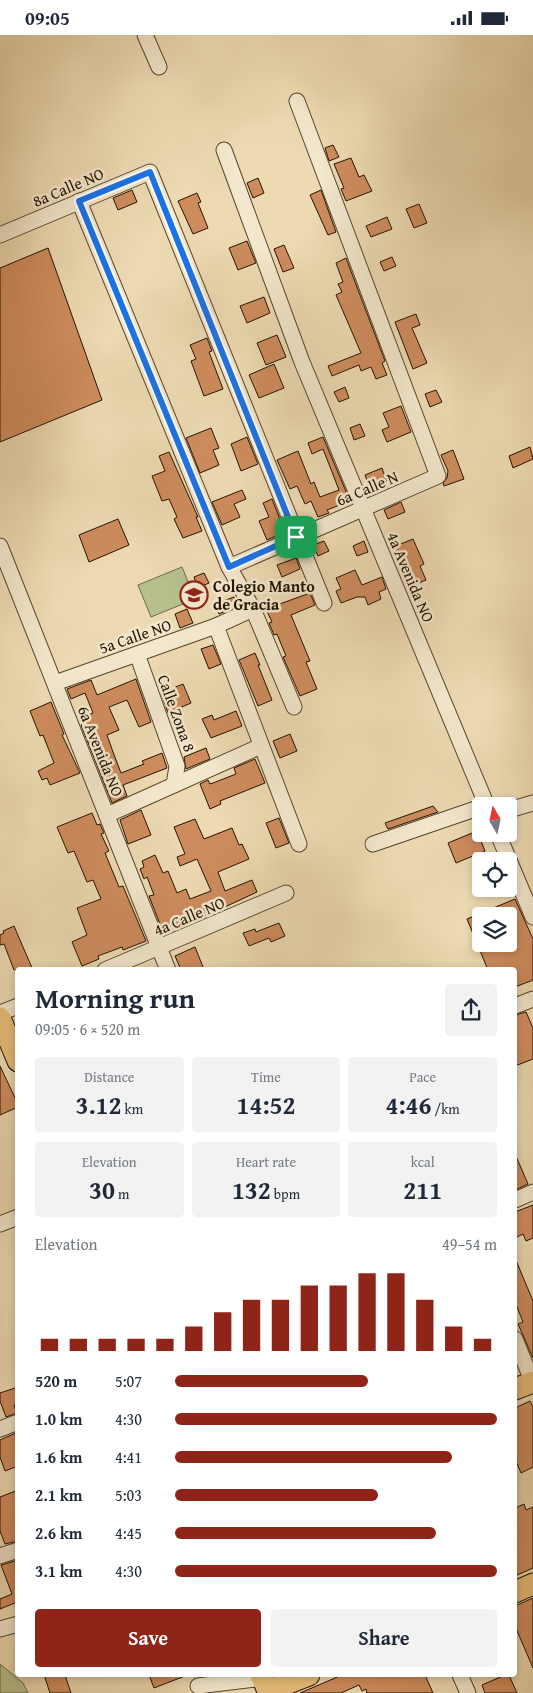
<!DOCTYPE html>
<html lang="en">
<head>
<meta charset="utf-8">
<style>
	:root { --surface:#fff; --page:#f2f2f3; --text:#1f2937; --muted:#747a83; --accent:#8f2418 }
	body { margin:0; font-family:"Gentium Book Plus",serif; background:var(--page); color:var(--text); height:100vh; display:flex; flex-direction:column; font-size:19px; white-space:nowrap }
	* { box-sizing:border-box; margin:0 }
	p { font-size:16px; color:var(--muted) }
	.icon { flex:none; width:28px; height:28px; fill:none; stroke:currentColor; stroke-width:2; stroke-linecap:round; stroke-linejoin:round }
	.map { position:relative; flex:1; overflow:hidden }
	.side { position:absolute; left:15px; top:932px; width:502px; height:710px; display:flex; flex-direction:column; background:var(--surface); border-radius:5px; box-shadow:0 2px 8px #0003 }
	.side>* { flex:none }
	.needle { width:32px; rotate:351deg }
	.controls { position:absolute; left:472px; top:762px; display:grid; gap:10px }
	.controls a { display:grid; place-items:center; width:45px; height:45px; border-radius:5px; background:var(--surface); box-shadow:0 2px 8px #0003; font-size:25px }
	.pin { position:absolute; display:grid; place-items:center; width:42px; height:42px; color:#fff; margin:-21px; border-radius:10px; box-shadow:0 2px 8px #0006 }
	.round { display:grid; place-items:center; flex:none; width:52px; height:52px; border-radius:5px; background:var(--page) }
	.head { display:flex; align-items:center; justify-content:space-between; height:85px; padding:0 20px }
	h1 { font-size:28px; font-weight:700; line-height:38px }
	.figures { display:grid; grid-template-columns:repeat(3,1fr); gap:8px; height:85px; padding:5px 20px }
	.figures div { display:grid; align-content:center; border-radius:5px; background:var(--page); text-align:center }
	.figures b { font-size:25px; font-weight:700 }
	.figures small { font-size:14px; font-weight:400 }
	.figures p { font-size:14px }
	.chart { height:140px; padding:10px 20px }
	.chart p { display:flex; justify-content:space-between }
	.chart svg { width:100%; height:90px; margin-top:5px; stroke:var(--accent); stroke-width:6 }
	.button { display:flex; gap:10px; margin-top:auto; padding:10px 20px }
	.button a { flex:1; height:58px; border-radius:5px; background:var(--accent); color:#fff; font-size:20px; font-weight:700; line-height:58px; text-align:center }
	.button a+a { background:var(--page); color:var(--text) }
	ul { padding:0 20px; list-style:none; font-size:16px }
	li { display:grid; grid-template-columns:80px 60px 1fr; align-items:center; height:38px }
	li i { height:12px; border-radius:6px; background:var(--accent) }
	.status { display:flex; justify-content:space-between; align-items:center; height:35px; padding:0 25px; background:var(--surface); direction:ltr }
	.status svg { height:14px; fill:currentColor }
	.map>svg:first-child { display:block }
	.green { fill:#b7c08d; stroke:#6d6a46 }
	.building { fill:#ce8c5e; stroke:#231300; fill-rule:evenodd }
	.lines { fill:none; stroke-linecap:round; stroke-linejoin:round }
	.minor-casing { stroke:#56452c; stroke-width:17 }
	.highway-casing { stroke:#231300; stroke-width:23 }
	.minor { stroke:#f3e7cd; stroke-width:15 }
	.highway { stroke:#e6bd79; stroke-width:21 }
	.route-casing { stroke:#fff; stroke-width:10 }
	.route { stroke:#1a73e8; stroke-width:6 }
	.labels { text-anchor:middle; stroke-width:5; stroke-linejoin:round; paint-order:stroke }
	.street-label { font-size:16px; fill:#231300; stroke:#f3e7cd }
	.poi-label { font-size:16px; font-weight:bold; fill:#231300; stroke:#f3e7cd; text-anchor:start }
</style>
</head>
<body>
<div class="status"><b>09:05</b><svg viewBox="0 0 49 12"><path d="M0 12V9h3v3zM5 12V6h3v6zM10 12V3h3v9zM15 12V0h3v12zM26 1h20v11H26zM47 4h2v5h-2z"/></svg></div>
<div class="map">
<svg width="533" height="1658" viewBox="0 0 533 1658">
	<rect width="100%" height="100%" fill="#eddab2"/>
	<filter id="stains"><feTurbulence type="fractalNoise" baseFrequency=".004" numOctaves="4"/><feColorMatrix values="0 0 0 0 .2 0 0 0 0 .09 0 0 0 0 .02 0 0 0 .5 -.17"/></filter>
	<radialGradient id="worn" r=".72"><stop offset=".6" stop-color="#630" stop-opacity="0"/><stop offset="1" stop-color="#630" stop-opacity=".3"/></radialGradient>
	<g class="green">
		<polygon points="182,532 195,564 151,582 138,550"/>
		<polygon points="0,1629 23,1648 28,1658 0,1658"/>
	</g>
	<g class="building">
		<polygon points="333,110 339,122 329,126 325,113"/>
		<polygon points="351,123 359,142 364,140 372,156 346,166 341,154 344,153 334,129"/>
		<polygon points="258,143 264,158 253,163 247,148"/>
		<polygon points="132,155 137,167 118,175 113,163"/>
		<polygon points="321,155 336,197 328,200 310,160"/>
		<polygon points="197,158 201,167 198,168 208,193 193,199 178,166"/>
		<polygon points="419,169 427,188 414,193 406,174"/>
		<polygon points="387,182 392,194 371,202 366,191"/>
		<polygon points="247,206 256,228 238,235 229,213"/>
		<polygon points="284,210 294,233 283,237 274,214"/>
		<polygon points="48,213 102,365 0,407 0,233"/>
		<polygon points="392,222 396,231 384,236 380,227"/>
		<polygon points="346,223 385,326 382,328 387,340 376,344 371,332 361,336 359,330 332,341 328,331 361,318 336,260 342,257 338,249 343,247 336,228"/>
		<polygon points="264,262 270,278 247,288 240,271"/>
		<polygon points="416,279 420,290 412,293 427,328 413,334 395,287"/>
		<polygon points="277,300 286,322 266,330 257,308"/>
		<polygon points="207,303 212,316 209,317 223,354 204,361 191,326 196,324 190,310"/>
		<polygon points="274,329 284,353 259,363 249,340"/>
		<polygon points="345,352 349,363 339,367 334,357"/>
		<polygon points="436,355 442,367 430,372 425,359"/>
		<polygon points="401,371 411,397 387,407 382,395 389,392 383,378"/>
		<polygon points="360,389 365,401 354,405 350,393"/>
		<polygon points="211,393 219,413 213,415 219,430 200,438 186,403"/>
		<polygon points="247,402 258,429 241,436 231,409"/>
		<polygon points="323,402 350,466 327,475 329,478 318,482 311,466 305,469 297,451 290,454 277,425 298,416 311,449 314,447 320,462 339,455 323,414 312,419 308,408"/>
		<polygon points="530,412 533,424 513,433 509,421"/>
		<polygon points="453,415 464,444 444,451 443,448 447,443 448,436 441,420"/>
		<polygon points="169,417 198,482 196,482 202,496 183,503 174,484 177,482 169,464 162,466 152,441 165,436 159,421"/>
		<polygon points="382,433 387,447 370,454 365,440"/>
		<polygon points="242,455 246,464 234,469 240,482 222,490 212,467"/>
		<polygon points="272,464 285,497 267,505 259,486 269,482 263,468"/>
		<polygon points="401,467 405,477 388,484 384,475"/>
		<polygon points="118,484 129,510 89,527 79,500"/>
		<polygon points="413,504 424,529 420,531 426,545 412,551 393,512"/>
		<polygon points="324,506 329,516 318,521 313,510"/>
		<polygon points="364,506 368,517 357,521 353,511"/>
		<polygon points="296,523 300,534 282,542 277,530"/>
		<polygon points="355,535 362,550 382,542 386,554 379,557 381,564 368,570 365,562 357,562 341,568 336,556 341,554 336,543"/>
		<polygon points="204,538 209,548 198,553 194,542"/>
		<polygon points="310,558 315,570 291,580 310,626 306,627 317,654 300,661 283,622 286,621 277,599 274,600 269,588 272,587 266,574"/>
		<polygon points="234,562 237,571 219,579 215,569"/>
		<polygon points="187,574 193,588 180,593 175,579"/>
		<polygon points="213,610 221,629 209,634 201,614"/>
		<polygon points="255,618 260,630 258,630 272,665 258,671 239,625"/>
		<polygon points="136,644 151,687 139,692 127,665 109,672 119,695 107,700 113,717 121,738 144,729 142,726 162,718 167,733 123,750 127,761 112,768 81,690 86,688 83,682 93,678 85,658 71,664 67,654 91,645 97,660"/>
		<polygon points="183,649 191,668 168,678 161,658"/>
		<polygon points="51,667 64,699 62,700 80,738 50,750 47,743 42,745 38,736 54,728 43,700 40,701 30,676"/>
		<polygon points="236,676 242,691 211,703 202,684 212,680 214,685"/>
		<polygon points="290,699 297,716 280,723 273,706"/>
		<polygon points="206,713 210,724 186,734 184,722"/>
		<polygon points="255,724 265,748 220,766 221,769 210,774 200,749 208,745 210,749 213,748 236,739 234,733"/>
		<polygon points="433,771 438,777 388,794 385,788"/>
		<polygon points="141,775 151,800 128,809 120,785"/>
		<polygon points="92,778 97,790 100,789 104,798 101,799 109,816 105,818 119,852 123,851 146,906 123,915 122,912 98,921 99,924 82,931 72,907 87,900 77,873 101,864 93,845 87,847 74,816 68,818 57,792"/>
		<polygon points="279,783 289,808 276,813 266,788"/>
		<polygon points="195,784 204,804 232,793 239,810 242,809 249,824 218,837 225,856 252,845 257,857 212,878 163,897 149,861 154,860 147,842 144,844 140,834 144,832 142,826 155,820 163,838 168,836 177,858 186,854 190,864 211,856 197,824 180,831 177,822 185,819 174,792"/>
		<polygon points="477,796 485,816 456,828 448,808"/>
		<path d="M515,864L533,904V945L515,952V935H488L467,884ZM481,881H509V909H481Z"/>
		<polygon points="279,888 285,901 271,907 269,903 249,911 243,898 255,894 256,897"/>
		<polygon points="14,891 26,919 33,935 14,935 4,909 0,910 0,900 4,898 3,896"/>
		<polygon points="195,912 203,932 196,935 181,935 175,921"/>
		<polygon points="526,977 533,993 533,1024 515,1031 515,980"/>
		<polygon points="0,1031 18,1069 18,1072 0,1080"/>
		<polygon points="515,1119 528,1149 515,1155"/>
		<polygon points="533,1170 533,1203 526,1206 523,1199 515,1203 515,1177"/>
		<polygon points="515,1223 533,1266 533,1323 518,1289 523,1287 515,1267"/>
		<polygon points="18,1352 18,1369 14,1370 17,1378 6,1382 0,1366 0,1358"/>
		<polygon points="530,1366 533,1372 533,1432 521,1438 515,1424 515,1373"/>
		<polygon points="18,1397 18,1431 5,1436 0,1422 0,1405"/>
		<polygon points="18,1455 18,1506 5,1509 0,1496 0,1462"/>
		<polygon points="524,1469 526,1475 533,1472 533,1533 515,1541 515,1473"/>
		<polygon points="18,1525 18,1571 15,1568 0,1574 0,1564 12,1559 1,1530"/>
		<polygon points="533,1563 533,1633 515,1591 515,1571"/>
		<polygon points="44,1640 65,1640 71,1658 50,1658"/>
		<polygon points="149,1640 185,1640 185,1641 154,1653"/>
		<polygon points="342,1640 425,1640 433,1658 367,1658 366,1654 362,1656 359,1650 341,1658 300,1658"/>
		<polygon points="505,1640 509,1640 517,1658 485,1658 482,1650"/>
	</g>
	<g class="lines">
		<g class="minor-casing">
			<g id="minor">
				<polyline points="145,0 159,32"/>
				<polyline points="224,115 302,327 487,771"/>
				<polyline points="79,166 229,532 253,574 294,672"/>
				<polyline points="0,200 150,137 324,568"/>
				<polyline points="0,511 168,935"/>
				<polyline points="229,532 438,441 297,66"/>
				<polyline points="216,591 299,809"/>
				<polyline points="137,619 177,731 174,750"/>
				<polyline points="55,648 216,591 253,574"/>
				<polyline points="509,775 533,768"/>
				<polyline points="107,780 261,711"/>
				<polyline points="498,799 533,882"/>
				<polyline points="373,809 481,772"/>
				<polyline points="105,935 286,858"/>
				<polyline points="515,971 533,964"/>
				<polyline points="0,978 18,971"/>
				<polyline points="515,1165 533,1157"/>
				<polyline points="0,1189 18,1182"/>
				<polyline points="515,1304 533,1348"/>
				<polyline points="0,1394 18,1387"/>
				<polyline points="0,1521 18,1515"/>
				<polyline points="0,1594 18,1589"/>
				<polyline points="460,1640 468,1658"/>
				<polyline points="198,1651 263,1643"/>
			</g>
		</g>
		<g class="highway-casing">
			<g id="highway">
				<polyline points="0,983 18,1026"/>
				<polyline points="515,1354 533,1347"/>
				<polyline points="515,1557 533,1549"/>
				<polyline points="261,1640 268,1656 309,1640"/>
			</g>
		</g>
		<use href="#minor" class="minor"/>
		<use href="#highway" class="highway"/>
	</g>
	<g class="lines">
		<g class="route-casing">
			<polygon id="route" points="150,137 296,502 229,532 79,166"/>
		</g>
		<use href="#route" class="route"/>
	</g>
	<defs>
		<g id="school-ring" transform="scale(1.4375)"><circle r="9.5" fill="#f3e7cd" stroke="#8f2418" stroke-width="1.5"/><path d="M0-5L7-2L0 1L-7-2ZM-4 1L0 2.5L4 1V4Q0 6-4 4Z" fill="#8f2418"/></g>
	</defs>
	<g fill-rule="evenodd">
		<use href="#school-ring" x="194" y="560"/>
	</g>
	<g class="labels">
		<g class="street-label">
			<text transform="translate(68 152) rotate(-23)" y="6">8a Calle NO</text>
			<text transform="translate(367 453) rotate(-23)" y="6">6a Calle N</text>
			<text transform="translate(411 542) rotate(67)" y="6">4a Avenida NO</text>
			<text transform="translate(135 601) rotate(-19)" y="6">5a Calle NO</text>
			<text transform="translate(177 678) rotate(70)" y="6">Calle Zona 8</text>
			<text transform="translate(101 716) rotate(68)" y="6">6a Avenida NO</text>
			<text transform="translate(189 881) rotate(-23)" y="6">4a Calle NO</text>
		</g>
		<g class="poi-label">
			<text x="213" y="557">Colegio Manto<tspan x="213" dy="18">de Gracia</tspan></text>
		</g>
	</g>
	<rect width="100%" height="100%" filter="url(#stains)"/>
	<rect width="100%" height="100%" fill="url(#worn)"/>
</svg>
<div class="controls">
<a><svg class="needle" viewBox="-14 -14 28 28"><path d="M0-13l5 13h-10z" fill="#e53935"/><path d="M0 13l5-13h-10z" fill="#747a83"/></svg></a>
<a><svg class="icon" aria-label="locate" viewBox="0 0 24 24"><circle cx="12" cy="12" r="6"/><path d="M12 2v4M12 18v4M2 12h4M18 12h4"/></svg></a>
<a><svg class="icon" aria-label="layers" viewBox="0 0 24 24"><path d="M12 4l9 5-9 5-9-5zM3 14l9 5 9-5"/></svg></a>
</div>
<div class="pin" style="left:296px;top:502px;background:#1e9e55"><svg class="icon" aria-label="arrive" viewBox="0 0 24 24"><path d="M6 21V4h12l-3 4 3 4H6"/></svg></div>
<section class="side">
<div class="head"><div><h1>Morning run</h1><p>09:05 · 6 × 520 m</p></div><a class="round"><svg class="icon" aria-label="share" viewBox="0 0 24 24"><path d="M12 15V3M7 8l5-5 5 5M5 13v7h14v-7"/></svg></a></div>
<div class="figures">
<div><p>Distance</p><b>3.12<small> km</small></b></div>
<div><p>Time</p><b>14:52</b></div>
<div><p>Pace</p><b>4:46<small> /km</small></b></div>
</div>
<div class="figures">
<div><p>Elevation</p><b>30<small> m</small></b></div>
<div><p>Heart rate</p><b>132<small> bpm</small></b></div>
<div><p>kcal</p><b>211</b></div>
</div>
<div class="chart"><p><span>Elevation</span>49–54 m</p>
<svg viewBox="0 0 160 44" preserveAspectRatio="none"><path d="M5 44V38M15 44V38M25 44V38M35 44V38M45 44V38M55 44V32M65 44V25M75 44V19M85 44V19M95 44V12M105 44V12M115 44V6M125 44V6M135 44V19M145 44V32M155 44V38"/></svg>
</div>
<ul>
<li><b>520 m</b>5:07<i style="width:60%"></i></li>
<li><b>1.0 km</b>4:30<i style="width:100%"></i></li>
<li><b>1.6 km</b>4:41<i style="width:86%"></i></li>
<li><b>2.1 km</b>5:03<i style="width:63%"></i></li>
<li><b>2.6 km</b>4:45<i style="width:81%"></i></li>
<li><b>3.1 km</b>4:30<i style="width:100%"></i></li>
</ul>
<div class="button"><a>Save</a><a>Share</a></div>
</section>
</div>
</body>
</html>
